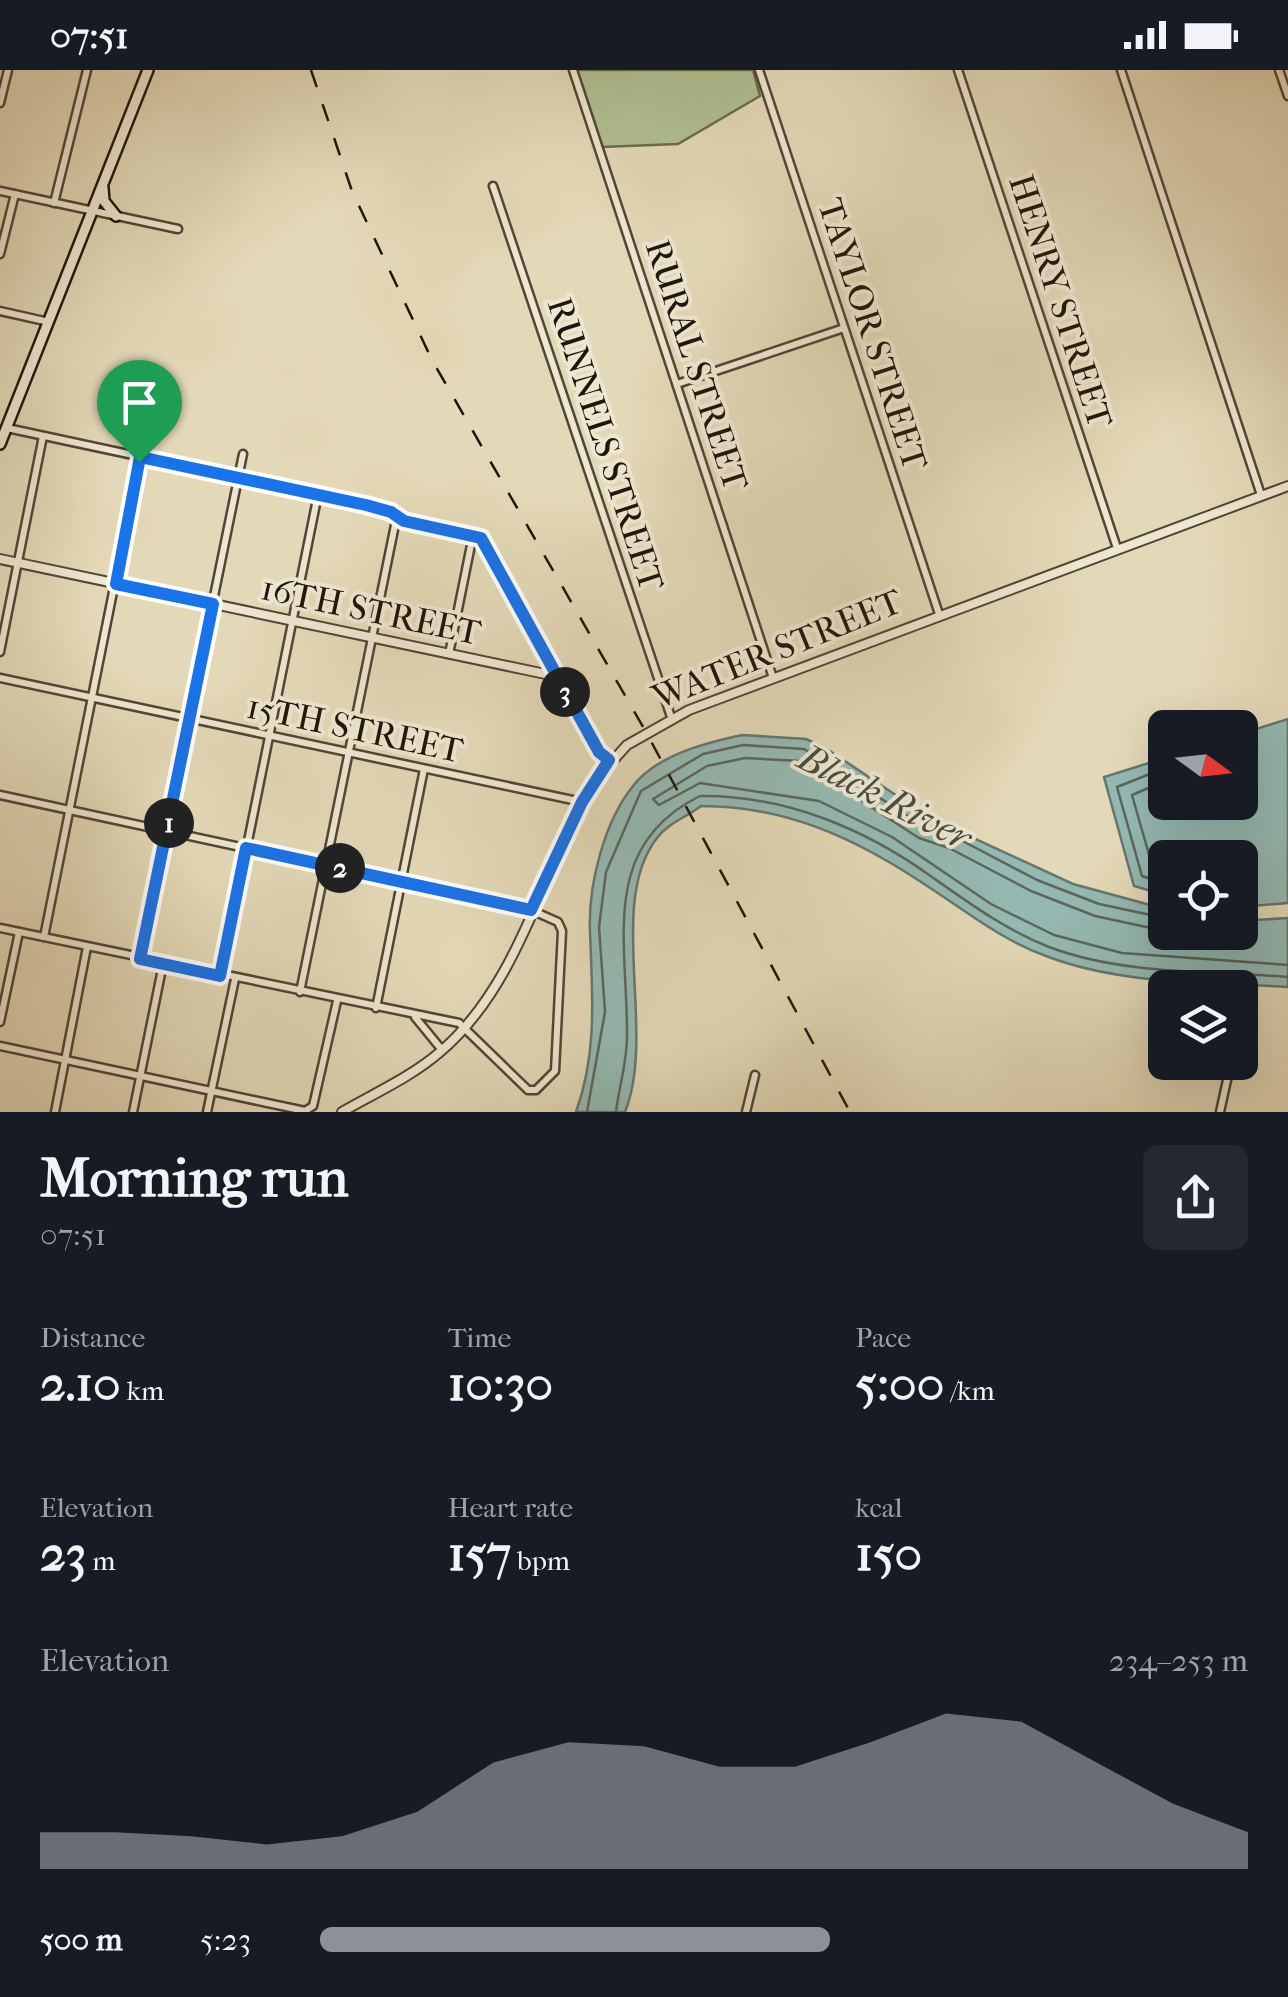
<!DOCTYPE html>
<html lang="en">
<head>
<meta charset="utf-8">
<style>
	:root { --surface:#171b24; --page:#242831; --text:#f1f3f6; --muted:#9ea1a6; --accent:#8c9099 }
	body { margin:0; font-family:"IM FELL French Canon",serif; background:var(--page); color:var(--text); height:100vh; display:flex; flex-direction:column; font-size:38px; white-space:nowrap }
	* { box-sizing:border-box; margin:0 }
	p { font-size:32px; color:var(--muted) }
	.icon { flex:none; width:55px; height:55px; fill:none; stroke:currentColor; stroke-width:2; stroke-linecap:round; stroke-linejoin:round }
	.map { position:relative; height:1042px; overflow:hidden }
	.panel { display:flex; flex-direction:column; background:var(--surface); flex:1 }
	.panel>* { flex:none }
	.needle { width:65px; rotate:105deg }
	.controls { position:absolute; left:1148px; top:640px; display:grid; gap:20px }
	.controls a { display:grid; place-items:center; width:110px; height:110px; border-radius:15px; background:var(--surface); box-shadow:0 10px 40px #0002; font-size:50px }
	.pin { position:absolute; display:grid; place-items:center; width:85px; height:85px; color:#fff; margin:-102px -42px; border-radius:50% 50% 50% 0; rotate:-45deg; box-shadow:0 0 10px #0007 }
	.pin .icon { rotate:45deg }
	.km { position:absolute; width:50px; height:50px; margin:-25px; border-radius:50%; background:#222; color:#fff; font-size:28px; line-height:50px; text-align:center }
	.round { display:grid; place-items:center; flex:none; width:105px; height:105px; border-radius:15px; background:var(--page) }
	.summary { display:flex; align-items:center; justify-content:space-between; height:170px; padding:0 40px }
	h1 { font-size:55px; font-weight:700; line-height:75px }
	.figures { display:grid; grid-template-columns:repeat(3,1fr); gap:15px; height:170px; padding:10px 40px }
	.figures div { display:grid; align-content:center }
	.figures b { font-size:50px; font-weight:700 }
	.figures small { font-size:28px; font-weight:400 }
	.figures p { font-size:28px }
	.chart { height:280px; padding:20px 40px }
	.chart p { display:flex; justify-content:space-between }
	.chart svg { width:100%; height:180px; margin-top:10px; fill:var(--accent); opacity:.7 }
	ul { padding:0 40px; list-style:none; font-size:32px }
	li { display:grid; grid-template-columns:160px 120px 1fr; align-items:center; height:75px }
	li i { height:25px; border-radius:12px; background:var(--accent) }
	.status { display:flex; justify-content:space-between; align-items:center; height:70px; padding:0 50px; background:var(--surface); direction:ltr }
	.status svg { height:28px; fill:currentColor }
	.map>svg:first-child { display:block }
	.green { fill:#b0bf92; stroke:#686a4e; stroke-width:2.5 }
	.water { fill:#95b9b2; stroke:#66776f; stroke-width:2.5 }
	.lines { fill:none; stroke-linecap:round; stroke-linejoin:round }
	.shore { stroke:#5a675e; stroke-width:2.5 }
	.minor-casing { stroke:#514635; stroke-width:11 }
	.tertiary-casing { stroke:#514635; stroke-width:12 }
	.secondary-casing { stroke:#20150a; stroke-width:14 }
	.minor { stroke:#ede6d0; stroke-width:6 }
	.tertiary { stroke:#ede6d0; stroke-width:8 }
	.secondary { stroke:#ede6d0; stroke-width:9 }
	.rail { stroke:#20150a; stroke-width:2.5; stroke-dasharray:18 18; stroke-linecap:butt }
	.route-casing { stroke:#fff; stroke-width:20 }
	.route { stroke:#1a73e8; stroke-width:12 }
	.labels { text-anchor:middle; stroke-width:8; stroke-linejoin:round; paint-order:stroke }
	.street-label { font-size:35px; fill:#20150a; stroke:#ede6d0 }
	.water-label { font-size:38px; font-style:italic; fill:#494e45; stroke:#ede6d0 }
</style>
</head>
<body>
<div class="status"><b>07:51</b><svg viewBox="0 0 49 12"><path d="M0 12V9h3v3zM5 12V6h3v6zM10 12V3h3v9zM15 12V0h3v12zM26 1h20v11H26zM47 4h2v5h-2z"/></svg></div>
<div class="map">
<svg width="1288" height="1042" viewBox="0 0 1288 1042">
	<rect width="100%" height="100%" fill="#e3d8b7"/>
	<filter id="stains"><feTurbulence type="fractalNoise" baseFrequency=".002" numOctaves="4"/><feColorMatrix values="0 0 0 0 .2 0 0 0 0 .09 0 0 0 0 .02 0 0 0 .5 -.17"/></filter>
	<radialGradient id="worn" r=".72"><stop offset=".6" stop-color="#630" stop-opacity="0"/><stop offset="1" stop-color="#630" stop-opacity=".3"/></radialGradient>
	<polygon class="green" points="576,0 753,0 760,26 678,74 602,77"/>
	<g class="water">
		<polygon points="1288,649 1288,833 1240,837 1240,788 1165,788 1165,825 1134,816 1104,707 1165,688 1165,732 1240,732 1240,664"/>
		<path d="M742,665L806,669L824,677L930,748L1073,814L1165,839V862H1240V851L1288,848V917C1209,912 1121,915 1046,886C999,869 962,838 921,812C853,767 784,736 701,736C687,747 668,753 657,768C606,833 657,962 625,1042H576C598,981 592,923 590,861C588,815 604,752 633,716C657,685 705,673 742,665Z"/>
	</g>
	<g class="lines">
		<g class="shore">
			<polyline points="1165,698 1117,717 1142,806 1165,814"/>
			<polyline points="1165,711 1132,725 1152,795 1165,801"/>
			<polyline points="1165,861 1095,846 1031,821 949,778 919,768 800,691 745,688 707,696 653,729 659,735 700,713 819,731 892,767 991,834 1054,865 1122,883 1288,895"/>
			<polyline points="587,1042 605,942 599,857 606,802 641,721 703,684 743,675 804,679 925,757 955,767 1037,810 1099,834 1165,848"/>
			<path d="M616,1042C619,1016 627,993 627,966C628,873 598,776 700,726C784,725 864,758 932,807C969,833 1006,860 1049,877C1123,905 1210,901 1288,907"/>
		</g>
		<g class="minor-casing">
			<g id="minor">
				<polyline points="573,0 772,605"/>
				<polyline points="759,0 939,544"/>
				<polyline points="958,0 1117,478"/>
				<polyline points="1121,0 1261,425"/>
				<polyline points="1279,0 1288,26"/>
				<polyline points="0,33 8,0"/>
				<polyline points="493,116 671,647"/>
				<polyline points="0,121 178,159"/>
				<polyline points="54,133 87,0"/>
				<polyline points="0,184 15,124"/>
				<polyline points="0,241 49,252"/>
				<polyline points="677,314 844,258"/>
				<polyline points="7,358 367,435 391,442 404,451 478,466 555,606"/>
				<polyline points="0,582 43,366"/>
				<polyline points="449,584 473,465"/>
				<polyline points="0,608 582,732"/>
				<polyline points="0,725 531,840 558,852 562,861 555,1001 536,1020 528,1020 459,953 0,858"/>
				<polyline points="44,867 140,387"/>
				<polyline points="140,889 243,384"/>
				<polyline points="221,905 318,424"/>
				<polyline points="300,922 397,445"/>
				<polyline points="376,938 424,699"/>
				<polyline points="415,947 442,980"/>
				<polyline points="0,952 19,862"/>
				<polyline points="1240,953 1240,952"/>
				<polyline points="0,976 305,1041 313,1036 337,931"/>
				<polyline points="55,1042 87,877"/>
				<polyline points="133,1042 163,894"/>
				<polyline points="207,1042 235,909"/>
				<polyline points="746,1042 755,1005"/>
				<polyline points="1220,1042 1231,992"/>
			</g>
		</g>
		<g class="tertiary-casing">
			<g id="tertiary">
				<polyline points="0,489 555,606 599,682 609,690"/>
				<path d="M342,1042C375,1023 411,1007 440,982C518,916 543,802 590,716L627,675L689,640L1288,416"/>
			</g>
		</g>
		<g class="secondary-casing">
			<g id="secondary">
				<polyline points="103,118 104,131 116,146"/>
				<polyline points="0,374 148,0"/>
			</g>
		</g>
		<use href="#minor" class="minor"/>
		<use href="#tertiary" class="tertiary"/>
		<use href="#secondary" class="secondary"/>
		<polyline class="rail" points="311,0 352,121 432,290 646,662 850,1042"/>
	</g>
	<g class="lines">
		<g class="route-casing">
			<polygon id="route" points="140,387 366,435 391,442 404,451 481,468 599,682 609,690 582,732 531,840 246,778 220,906 140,889 213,534 116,514"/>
		</g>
		<use href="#route" class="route"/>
	</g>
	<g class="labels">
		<g class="street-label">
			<text transform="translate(1061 231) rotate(72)" y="12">HENRY STREET</text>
			<text transform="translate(873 264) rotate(72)" y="12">TAYLOR STREET</text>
			<text transform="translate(697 295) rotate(72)" y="12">RURAL STREET</text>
			<text transform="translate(606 374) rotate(72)" y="12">RUNNELS STREET</text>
			<text transform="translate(371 540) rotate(12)" y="12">16TH STREET</text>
			<text transform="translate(777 579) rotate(-22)" y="12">WATER STREET</text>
			<text transform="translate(355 658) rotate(12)" y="12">15TH STREET</text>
		</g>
		<g class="water-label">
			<text transform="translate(885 727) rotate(27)" y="13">Black River</text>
		</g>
	</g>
	<rect width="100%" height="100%" filter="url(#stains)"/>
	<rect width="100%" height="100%" fill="url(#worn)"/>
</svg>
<div class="controls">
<a><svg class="needle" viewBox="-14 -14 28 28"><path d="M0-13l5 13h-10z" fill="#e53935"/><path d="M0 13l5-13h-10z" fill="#9ea1a6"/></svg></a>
<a><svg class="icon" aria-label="locate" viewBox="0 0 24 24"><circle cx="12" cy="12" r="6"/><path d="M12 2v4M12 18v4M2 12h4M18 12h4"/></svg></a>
<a><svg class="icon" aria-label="layers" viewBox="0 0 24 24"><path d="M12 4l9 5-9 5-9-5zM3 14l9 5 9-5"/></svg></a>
</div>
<div class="pin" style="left:139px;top:392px;background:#1e9e55"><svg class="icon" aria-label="arrive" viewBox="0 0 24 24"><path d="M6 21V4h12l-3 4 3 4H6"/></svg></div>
<b class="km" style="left:169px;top:753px">1</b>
<b class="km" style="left:340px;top:798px">2</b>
<b class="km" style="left:565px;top:622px">3</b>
</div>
<section class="panel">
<div class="summary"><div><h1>Morning run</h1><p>07:51</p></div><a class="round"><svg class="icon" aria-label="share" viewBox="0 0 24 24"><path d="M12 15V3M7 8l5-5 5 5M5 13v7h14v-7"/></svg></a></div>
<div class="figures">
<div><p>Distance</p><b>2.10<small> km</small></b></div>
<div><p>Time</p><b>10:30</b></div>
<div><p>Pace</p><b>5:00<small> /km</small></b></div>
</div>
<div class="figures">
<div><p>Elevation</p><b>23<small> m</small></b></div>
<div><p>Heart rate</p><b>157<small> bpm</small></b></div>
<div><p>kcal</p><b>150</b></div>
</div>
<div class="chart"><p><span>Elevation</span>234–253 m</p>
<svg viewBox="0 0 160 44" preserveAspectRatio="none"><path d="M0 44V35L10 35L20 36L30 38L40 36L50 30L60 18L70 13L80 14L90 19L100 19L110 13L120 6L130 8L140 18L150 28L160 35V44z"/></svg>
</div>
<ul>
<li><b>500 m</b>5:23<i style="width:55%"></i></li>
</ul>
</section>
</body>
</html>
